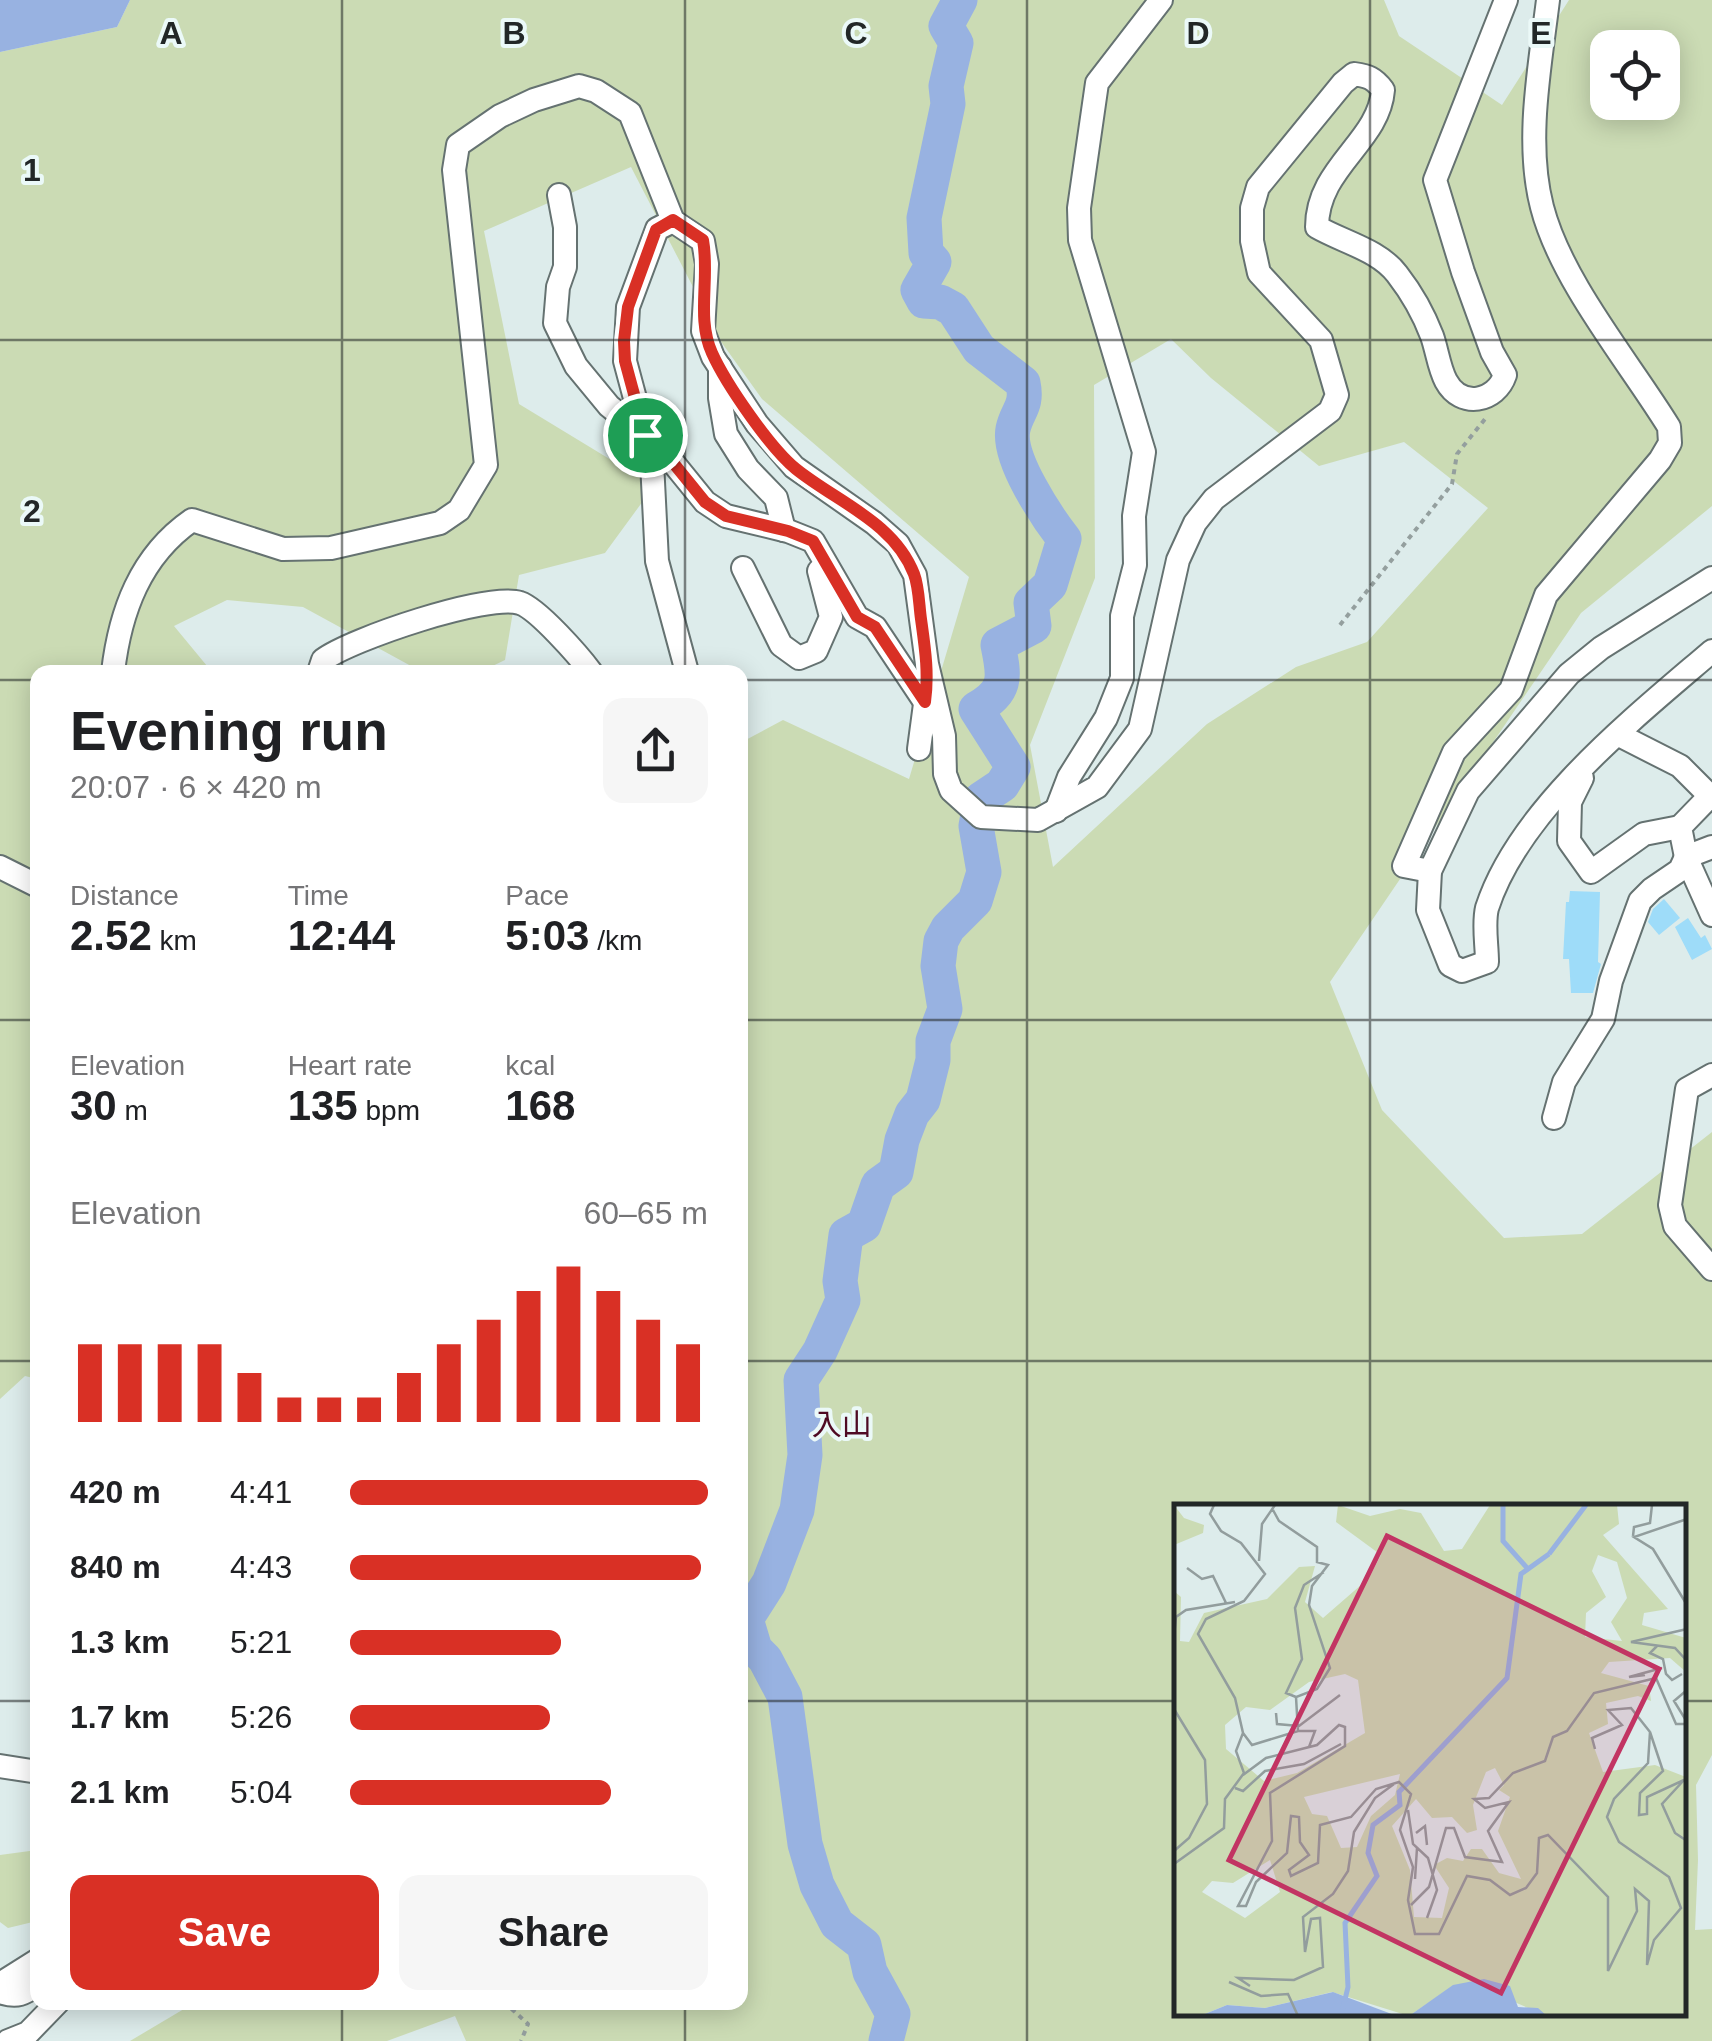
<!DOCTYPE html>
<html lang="en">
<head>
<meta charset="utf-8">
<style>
	:root { --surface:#fff; --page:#f6f6f6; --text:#202124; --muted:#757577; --accent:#d93025 }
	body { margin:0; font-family:Arial,"Noto Sans JP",sans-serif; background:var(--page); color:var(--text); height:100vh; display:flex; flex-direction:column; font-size:38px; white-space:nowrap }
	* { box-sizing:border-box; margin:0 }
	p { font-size:32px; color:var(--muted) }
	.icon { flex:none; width:55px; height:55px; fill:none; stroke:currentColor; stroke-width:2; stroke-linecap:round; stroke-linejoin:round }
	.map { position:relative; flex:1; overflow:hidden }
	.sheet { position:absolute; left:30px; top:665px; width:718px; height:1345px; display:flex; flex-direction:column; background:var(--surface); border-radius:20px; box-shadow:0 5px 25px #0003 }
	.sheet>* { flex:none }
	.controls { position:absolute; left:1590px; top:30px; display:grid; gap:20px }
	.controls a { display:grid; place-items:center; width:90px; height:90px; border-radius:20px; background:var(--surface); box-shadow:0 5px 25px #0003; font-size:50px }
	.pin { position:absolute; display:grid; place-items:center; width:85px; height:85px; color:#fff; margin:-42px; border:5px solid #fff; border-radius:50%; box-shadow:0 2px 10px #0007 }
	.round { display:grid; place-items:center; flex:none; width:105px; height:105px; border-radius:20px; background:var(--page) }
	.overview { display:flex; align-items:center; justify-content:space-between; height:170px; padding:0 40px }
	h1 { font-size:55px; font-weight:800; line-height:75px }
	.metrics { display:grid; grid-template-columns:repeat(3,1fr); gap:15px; height:170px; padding:10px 40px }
	.metrics div { display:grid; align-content:center }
	.metrics b { font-size:42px; font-weight:800 }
	.metrics small { font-size:28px; font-weight:400 }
	.metrics p { font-size:28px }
	.chart { height:280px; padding:20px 40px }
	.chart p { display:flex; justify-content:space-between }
	.chart svg { width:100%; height:180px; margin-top:10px; stroke:var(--accent); stroke-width:6 }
	.primary-button { display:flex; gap:20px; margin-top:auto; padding:20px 40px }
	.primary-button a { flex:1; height:115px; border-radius:20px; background:var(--accent); color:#fff; font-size:40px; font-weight:800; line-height:115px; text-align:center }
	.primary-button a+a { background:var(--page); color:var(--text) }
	ul { padding:0 40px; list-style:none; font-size:32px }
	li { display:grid; grid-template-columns:160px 120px 1fr; align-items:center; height:75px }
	li i { height:25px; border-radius:12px; background:var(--accent) }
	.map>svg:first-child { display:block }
	.green { fill:#cbdbb4; fill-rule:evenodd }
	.water { fill:#98b2e1 }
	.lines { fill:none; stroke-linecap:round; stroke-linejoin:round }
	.river { stroke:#98b2e1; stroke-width:35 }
	.building { fill:#9edcf9 }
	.minor-casing { stroke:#657271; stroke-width:26 }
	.path { stroke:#949f9e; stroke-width:4; stroke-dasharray:5 5; stroke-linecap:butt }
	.minor { stroke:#fff; stroke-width:22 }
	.route-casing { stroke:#fff; stroke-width:20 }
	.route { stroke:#d93025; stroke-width:12 }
	.grid { fill:none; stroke:#222727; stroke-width:2.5; stroke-opacity:0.55 }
	.labels { text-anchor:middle; stroke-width:8; stroke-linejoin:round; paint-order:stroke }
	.neighbourhood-label { font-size:30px; fill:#4f0a23; stroke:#ebf9f8 }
	.inset-river { fill:none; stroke:#98b2e1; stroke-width:5 }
	.inset-road { fill:none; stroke:#929d9d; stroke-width:2.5 }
	.view { fill:#c23463; fill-opacity:0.15; stroke:#c23463; stroke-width:5 }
	.inset-edge { fill:none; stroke:#222727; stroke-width:5 }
	.grid-label { font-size:32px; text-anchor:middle; font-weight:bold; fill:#222727; stroke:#ebf9f8; stroke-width:8; stroke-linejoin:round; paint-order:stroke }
</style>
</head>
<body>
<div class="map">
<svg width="1712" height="2041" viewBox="0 0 1712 2041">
	<rect width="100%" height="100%" fill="#ddeceb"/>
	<g class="green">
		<path d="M130,0H1384L1399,36L1502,105L1569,0H1712V506L1581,613L1330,982L1382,1110L1504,1238L1582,1234L1712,1132V1755L1696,1785L1698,1860L1695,1930L1712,1929V2041H466L455,2016L387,2041H130L194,2003L740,2002V743L783,720L909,779L969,577L762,399L722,343L631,167L484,231L519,404L654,486L605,553L519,575L505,660L480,672H422L303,607L227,600L174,626L212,672H38L37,1379L25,1376L0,1399V52L117,27ZM1608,48H1662V102H1608ZM1171,339L1211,378L1319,466L1404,442L1488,508L1367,642L1296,667L1207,724L1053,867L1030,745L1095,578L1094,385ZM1177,1506H1684V2014H1177Z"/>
		<polygon points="37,1850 37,1921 8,1928 0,1922 0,1855"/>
	</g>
	<polygon class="water" points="0,0 130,0 117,27 0,52"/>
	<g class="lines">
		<path class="river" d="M886,2041L893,2014L870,1972L864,1945L837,1924L817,1885L805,1844L785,1697L765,1659L755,1649L746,1619L769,1583L797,1510L805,1455L801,1380L820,1351L843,1300L840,1281L846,1235L864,1225L878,1185L896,1172L902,1140L912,1114L923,1100L933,1060V1041L945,1009L938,966L941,941L948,928L975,901L984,872L976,826L981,799L1002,785L1013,767L976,709C1007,691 1005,678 998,645L1034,626L1031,603L1050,585L1064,539C1047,517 1007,458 1013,429C1017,410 1028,407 1023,383L979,349L953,309L940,302L924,301L918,290L934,262L926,253L924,218L948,104L946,86L956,43L946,26L960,0"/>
	</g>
	<g class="building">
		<polygon points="1570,891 1600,892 1598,962 1601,964 1593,993 1571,993 1569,959 1563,959 1566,902 1569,902"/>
		<polygon points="1664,899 1680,918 1659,935 1648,922 1653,909"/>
		<polygon points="1688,918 1701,938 1705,935 1712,949 1692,960 1675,927"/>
	</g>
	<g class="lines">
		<g class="minor-casing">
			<g id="minor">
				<polyline points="559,195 565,227 565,267 558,287 555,323 576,366 609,406 662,449 705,502 726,516 788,531 813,541 857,617 875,627 925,702"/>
				<polyline points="673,221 657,229 628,307 625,361 652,462 657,561 687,672"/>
				<polyline points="720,367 720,398 726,434 748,469 776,498 784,530"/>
				<polyline points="743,568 781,645 799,658 816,651 831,617 819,571"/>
				<path d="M1712,578L1601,648L1569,674L1468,791L1430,871L1428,910L1450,965L1462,971L1487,962C1487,945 1483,924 1487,908C1519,809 1634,718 1712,651"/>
				<path d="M113,672C120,612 140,556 192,520L283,549L331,548L440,523L459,510L486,465L454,170L458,145L500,116L534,100L579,86L596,91L630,113L673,221L703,241L707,264L703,331L713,357L757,424L794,467L874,523L898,544L915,575L927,664L944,736L945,774L951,790L981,817L1038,820L1097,787L1140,729L1178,560L1195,523L1214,499L1330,411L1337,395L1321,340L1259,273L1252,241V208L1258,187L1343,83L1354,74C1368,76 1374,78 1383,90C1379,142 1317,167 1317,227C1343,242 1379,250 1397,274C1411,292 1424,315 1432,336C1437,350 1439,368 1446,381C1461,409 1496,402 1505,375L1492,352L1463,272L1435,180L1506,0"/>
				<path d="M319,672L323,660C351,639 487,593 520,603C538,609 579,656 591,672"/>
				<polyline points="1619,735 1680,766 1710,796"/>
				<polyline points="919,749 927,689"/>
				<polyline points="1582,778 1570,802 1569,841 1591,872 1644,834 1680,827"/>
				<polyline points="1712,794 1680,827 1686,857 1712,915"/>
				<polyline points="1056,811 1069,777 1106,718 1122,678 1122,616 1135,565 1134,516 1144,452 1080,240 1079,208 1097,83 1161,0"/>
				<polyline points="0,867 38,886"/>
				<path d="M1430,871L1404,866L1454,752L1511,690L1546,595L1660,460L1670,443L1669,427C1629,362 1561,281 1542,207C1525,142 1540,66 1548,0"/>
				<polyline points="1712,1075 1687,1089 1670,1205 1675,1226 1712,1269"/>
				<polyline points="1554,1118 1564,1082 1603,1019 1611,981 1640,901 1652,889 1680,870 1686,857 1712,847"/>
				<polyline points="0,1766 38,1772"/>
				<polyline points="0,1984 38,1960"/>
				<path d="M0,1992C17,1998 24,1994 38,1984"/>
				<polyline points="8,2041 28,2033 58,2002"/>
			</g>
		</g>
		<g class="path">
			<polyline points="1340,625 1452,484 1457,454 1485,419"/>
			<polyline points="504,2002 528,2024 521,2041"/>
		</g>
		<use href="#minor" class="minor"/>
	</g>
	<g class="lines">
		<g class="route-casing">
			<path id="route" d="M673,220L703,240C710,278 696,318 712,353C726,384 770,448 796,469C837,502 894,522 914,574C919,587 919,605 921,619C925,648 929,673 925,702L875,627L857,617L813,541L788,531L726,516L705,502L662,449L645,435L625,361L624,341L628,307L656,230Z"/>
		</g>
		<use href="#route" class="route"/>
	</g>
	<path class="grid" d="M342,0V672M685,0V672M1027,0V2041M1370,0V1506M0,340H1712M0,680H38M740,680H1712M0,1020H38M740,1020H1712M0,1361H38M740,1361H1712M0,1701H38M740,1701H1177M1684,1701H1712M342,2002V2041M685,2002V2041M1370,2014V2041"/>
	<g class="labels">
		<g class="neighbourhood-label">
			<text x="842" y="1435">入山</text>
		</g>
	</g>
	<g transform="translate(1174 1504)">
		<rect width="512" height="512" fill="#ddeceb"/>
		<path d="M0,1L10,14L30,21L29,29L0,41ZM164,1L196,12L226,5L247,9L270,47L288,45L316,1H443L445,20L429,31L494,105L470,109L468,121L512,134V168L496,154L435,158L427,169L475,182L477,197L464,192L432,199L434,220L415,229L429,268L481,261L512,273V512H373L303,482H279L235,512L158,488L91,504L53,501L26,512H0V87L7,93L6,137L15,138L30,109L93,95L125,63L141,62L131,98L149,114L195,74L207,51L162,18ZM424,51L443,58L453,94L437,118L448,137L411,133L412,109L432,93L418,67ZM171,170L184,176L191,229L123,269L90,277L52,245L51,221L72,203L96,206L135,178ZM321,264L330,281L325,286L336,293L324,327L347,375L325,369L308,345H297L289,357L273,354L260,361L275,384L268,414L240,413L236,366L218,322L242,295L258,314L278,313L293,329L303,326L299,301L312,268ZM226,270L221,291L197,312L183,343L167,344L153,312L138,310L130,293ZM96,356L106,388L71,414L28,388L38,377L59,379Z" fill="#cbdbb4" fill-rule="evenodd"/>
		<path d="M310,475L336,482L344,503L364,504L373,512H235L279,481ZM159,488L223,512H26L53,501L91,504Z" fill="#98b2e1"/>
		<path class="inset-river" d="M329,1V37L354,65M375,50L412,1M167,512L174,483L171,419L203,372L194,349L199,321L226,301L225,288L333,174L347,70L375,50"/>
		<path class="inset-road" d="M513,15L460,33L479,45L513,101M459,32L460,23L476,19L478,1M85,57L88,20L101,1M13,64L28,75L39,72L52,99M513,125L457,138L501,144L513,157M0,132L2,113L12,106L61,98M483,142L476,149L489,155L492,170L498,176L508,170M471,171L455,173L488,164M513,186L500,197L513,218M122,193L112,189L128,155L121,104L130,81L150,68M0,205L31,256L33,300L15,334L0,347M102,209L103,220L125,222L166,191M124,227H141L135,243M69,229L78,241L124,227L122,193L143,185L156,164L135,101L138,82L154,61L143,58V43L105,17L99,6M421,245L418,234L448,221L434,206L457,204L476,228M69,271L92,254L143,241L165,221L171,223V242L96,289L98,337L64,402H72L82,378L113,349L117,312L125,313L126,338L135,351L115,366L117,372L144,359L146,321L177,313L202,285L225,278L237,290L226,326L239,363L234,396L241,430H265L293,372L316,376L336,391L352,384L363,369L365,334L374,331L434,393V467L463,407L461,385L475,397L473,461L480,436L507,404L495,373L445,338L433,313L440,295L474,259L476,228L489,267L466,289L465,311L473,310V293L510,276L488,300L501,329L513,337M61,284L69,287L91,267L130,260L167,240M234,306L239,340L254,354L263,386L253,414M242,329L251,322L253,341M0,360L50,324L51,295L70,269L62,247L69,229L61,194L24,130L32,115L70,97L91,70L67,39L47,27L36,10L40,1M241,375L243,344M237,401L255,383L272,324H280L291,353L328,358L314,327L335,298L311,304L300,295L315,294L339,269L371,257L379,233L393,227L420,189L482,174L502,220H513M55,478L87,492L114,490L124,512M76,482L64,474L120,476L149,463L146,414L137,415L131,448L129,413L159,390L174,367L180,328L201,294L220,280"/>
		<path class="view" d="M213,32L485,165L327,489L55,356Z"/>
		<rect width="512" height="512" class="inset-edge"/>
	</g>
	<g class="grid-label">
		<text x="171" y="44">A</text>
		<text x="514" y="44">B</text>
		<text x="856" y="44">C</text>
		<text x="1198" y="44">D</text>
		<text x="1541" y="44">E</text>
		<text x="32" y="181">1</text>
		<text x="32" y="522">2</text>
	</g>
</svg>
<div class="controls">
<a><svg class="icon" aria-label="locate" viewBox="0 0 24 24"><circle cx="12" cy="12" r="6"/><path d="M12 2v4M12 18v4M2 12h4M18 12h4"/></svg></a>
</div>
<div class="pin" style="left:645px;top:435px;background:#1e9e55"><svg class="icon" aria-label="arrive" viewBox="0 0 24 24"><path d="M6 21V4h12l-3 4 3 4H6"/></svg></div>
<section class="sheet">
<div class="overview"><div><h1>Evening run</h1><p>20:07 · 6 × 420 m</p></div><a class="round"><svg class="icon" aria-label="share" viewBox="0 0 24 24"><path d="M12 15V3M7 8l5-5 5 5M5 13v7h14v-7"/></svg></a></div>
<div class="metrics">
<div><p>Distance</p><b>2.52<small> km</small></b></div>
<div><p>Time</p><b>12:44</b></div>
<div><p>Pace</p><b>5:03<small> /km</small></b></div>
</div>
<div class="metrics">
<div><p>Elevation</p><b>30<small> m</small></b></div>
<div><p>Heart rate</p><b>135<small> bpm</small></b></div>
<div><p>kcal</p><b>168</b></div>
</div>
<div class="chart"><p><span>Elevation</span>60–65 m</p>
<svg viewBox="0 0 160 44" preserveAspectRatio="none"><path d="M5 44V25M15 44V25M25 44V25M35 44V25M45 44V32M55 44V38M65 44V38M75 44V38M85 44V32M95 44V25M105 44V19M115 44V12M125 44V6M135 44V12M145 44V19M155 44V25"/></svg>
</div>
<ul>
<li><b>420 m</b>4:41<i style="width:100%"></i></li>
<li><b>840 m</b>4:43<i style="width:98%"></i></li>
<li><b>1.3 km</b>5:21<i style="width:59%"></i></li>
<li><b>1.7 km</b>5:26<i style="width:56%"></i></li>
<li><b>2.1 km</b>5:04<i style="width:73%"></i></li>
</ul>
<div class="primary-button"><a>Save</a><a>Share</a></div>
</section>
</div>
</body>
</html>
